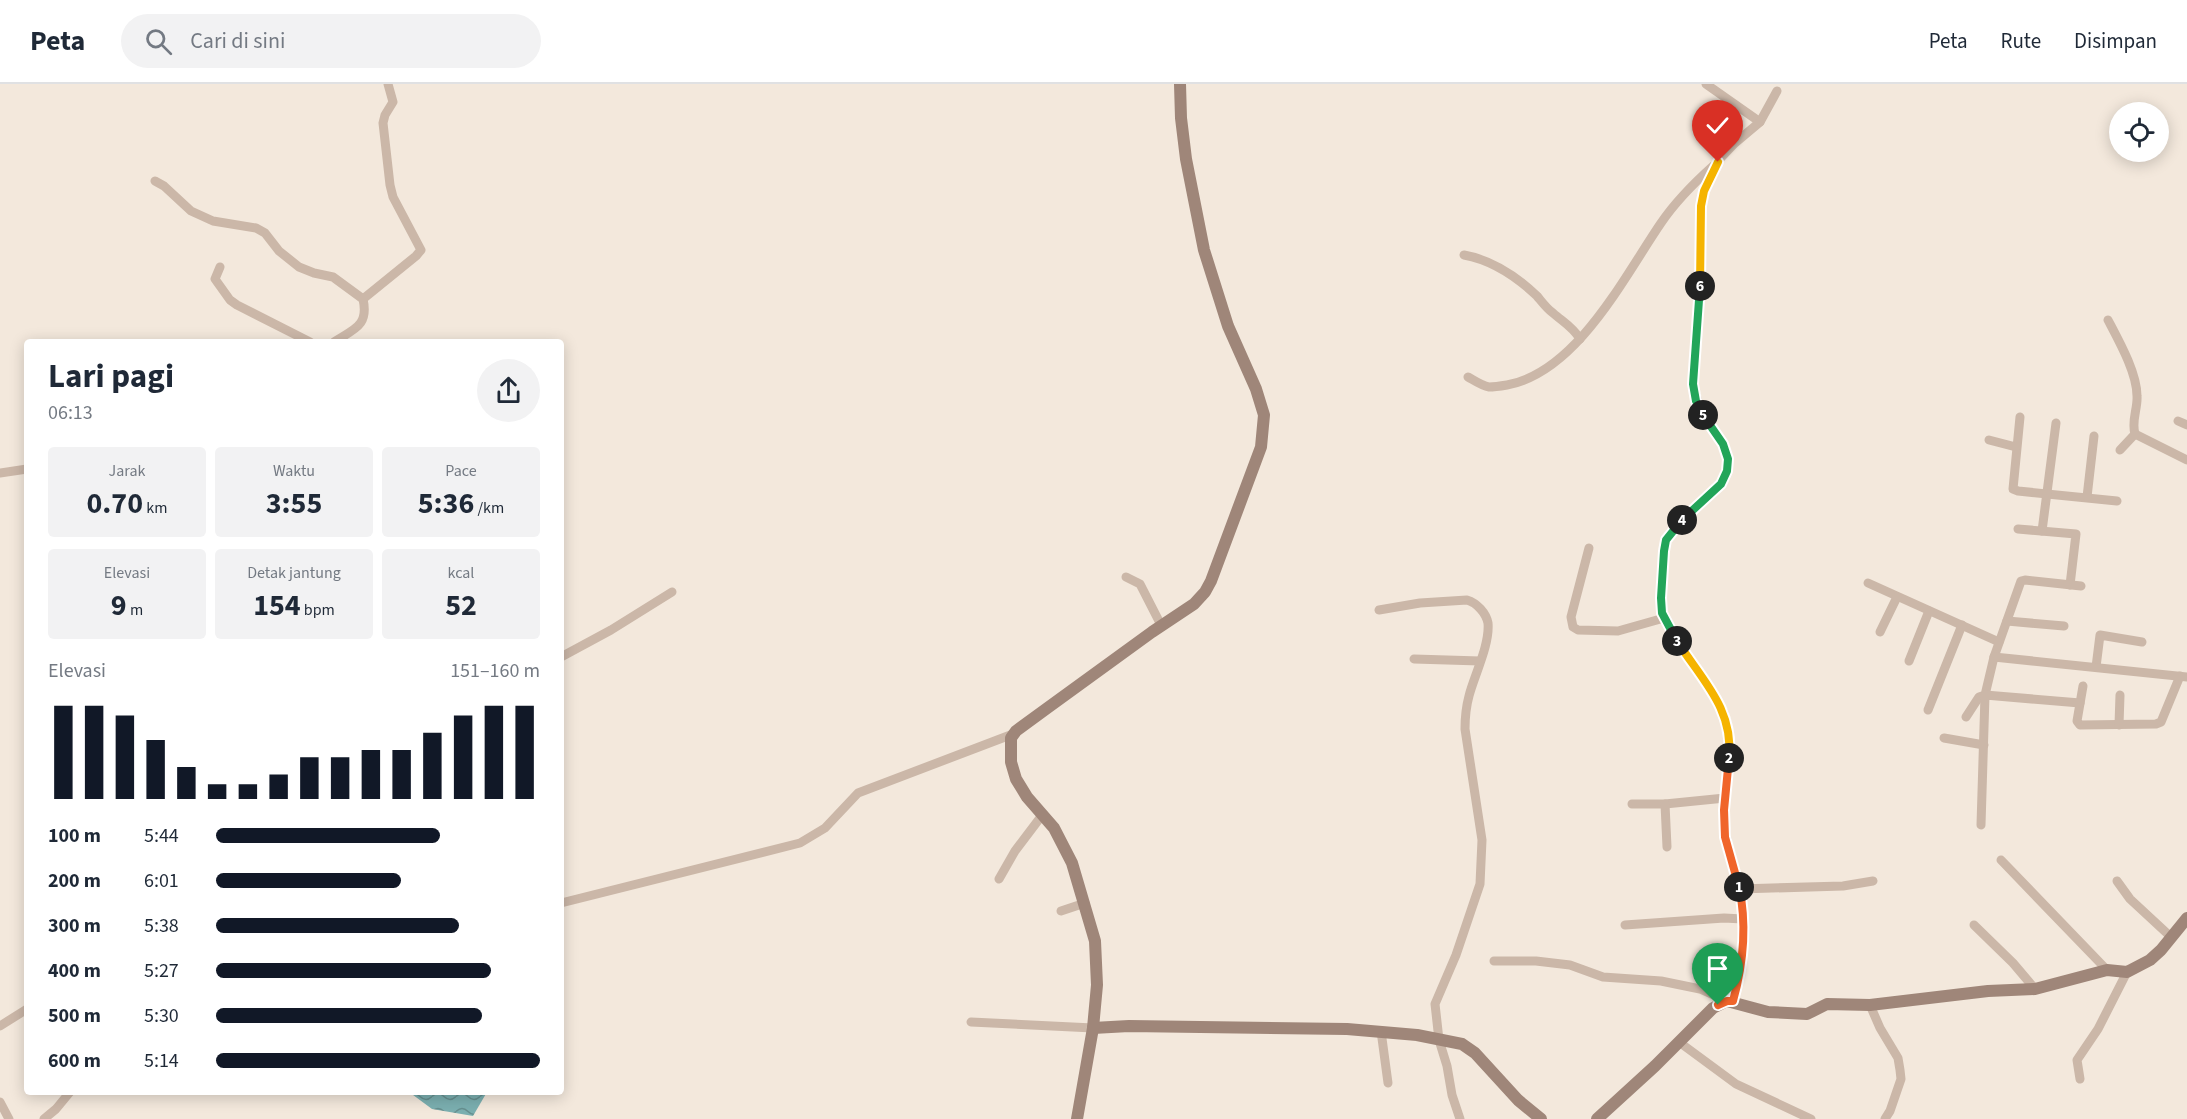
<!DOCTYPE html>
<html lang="id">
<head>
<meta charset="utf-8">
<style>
	:root { --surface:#fff; --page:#f2f2f3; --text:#1f2937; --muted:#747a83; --line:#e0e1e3; --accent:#111827 }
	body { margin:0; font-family:"Source Sans 3",sans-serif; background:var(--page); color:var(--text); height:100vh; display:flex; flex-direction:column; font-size:22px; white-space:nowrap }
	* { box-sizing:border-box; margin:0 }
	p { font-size:20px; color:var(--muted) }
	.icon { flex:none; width:33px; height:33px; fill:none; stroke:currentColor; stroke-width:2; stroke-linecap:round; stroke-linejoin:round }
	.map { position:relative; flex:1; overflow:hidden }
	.details { position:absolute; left:24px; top:255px; width:540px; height:756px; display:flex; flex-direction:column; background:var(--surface); border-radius:6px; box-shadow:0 3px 15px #0003 }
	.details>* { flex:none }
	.tools { position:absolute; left:2109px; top:18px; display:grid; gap:12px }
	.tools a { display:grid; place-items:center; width:60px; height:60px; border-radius:50%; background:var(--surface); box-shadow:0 3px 15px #0003; font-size:30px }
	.pin { position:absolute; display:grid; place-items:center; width:51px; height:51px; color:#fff; margin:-62px -26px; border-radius:50% 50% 50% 0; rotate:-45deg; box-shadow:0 0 6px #0007 }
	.pin .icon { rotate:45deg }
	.km { position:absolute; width:30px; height:30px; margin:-15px; border-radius:50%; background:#222; color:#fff; font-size:16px; line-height:30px; text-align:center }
	.round { display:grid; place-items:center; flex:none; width:63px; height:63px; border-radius:32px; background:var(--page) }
	.head { display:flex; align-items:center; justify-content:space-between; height:102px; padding:0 24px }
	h1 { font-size:33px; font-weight:700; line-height:45px }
	.metrics { display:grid; grid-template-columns:repeat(3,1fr); gap:9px; height:102px; padding:6px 24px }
	.metrics div { display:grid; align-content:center; border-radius:6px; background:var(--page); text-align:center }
	.metrics b { font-size:30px; font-weight:700 }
	.metrics small { font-size:16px; font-weight:400 }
	.metrics p { font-size:16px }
	.chart { height:168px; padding:12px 24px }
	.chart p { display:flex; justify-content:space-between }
	.chart svg { width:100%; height:108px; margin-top:6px; stroke:var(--accent); stroke-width:6 }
	ul { padding:0 24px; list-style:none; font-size:20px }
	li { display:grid; grid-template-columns:96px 72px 1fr; align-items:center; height:45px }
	li i { height:15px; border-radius:8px; background:var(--accent) }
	header { display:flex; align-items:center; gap:36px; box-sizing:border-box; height:84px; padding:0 30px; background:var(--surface); border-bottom:2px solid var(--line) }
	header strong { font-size:28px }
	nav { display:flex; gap:33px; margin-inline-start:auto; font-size:21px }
	.search { width:420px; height:54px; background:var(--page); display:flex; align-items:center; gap:15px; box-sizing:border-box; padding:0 21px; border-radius:33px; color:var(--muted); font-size:22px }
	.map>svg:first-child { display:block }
	.water { fill:url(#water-waves) }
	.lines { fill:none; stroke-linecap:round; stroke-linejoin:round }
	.street { stroke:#cbb7a8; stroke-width:9 }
	.secondary { stroke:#9f8679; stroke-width:12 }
	.split-1-casing { stroke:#fff; stroke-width:12 }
	.split-2-casing { stroke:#fff; stroke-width:12 }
	.split-3-casing { stroke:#fff; stroke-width:12 }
	.split-4-casing { stroke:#fff; stroke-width:12 }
	.split-5-casing { stroke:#fff; stroke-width:12 }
	.split-6-casing { stroke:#fff; stroke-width:12 }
	.split-7-casing { stroke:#fff; stroke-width:12 }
	.split-1 { stroke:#f0652b; stroke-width:8 }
	.split-2 { stroke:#f0652b; stroke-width:8 }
	.split-3 { stroke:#f5b400; stroke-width:8 }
	.split-4 { stroke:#22a559; stroke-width:8 }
	.split-5 { stroke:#22a559; stroke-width:8 }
	.split-6 { stroke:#22a559; stroke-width:8 }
	.split-7 { stroke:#f5b400; stroke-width:8 }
</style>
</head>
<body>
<header>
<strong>Peta</strong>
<div class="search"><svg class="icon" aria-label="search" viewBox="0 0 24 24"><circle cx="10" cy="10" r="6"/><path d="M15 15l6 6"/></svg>Cari di sini</div>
<nav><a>Peta</a><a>Rute</a><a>Disimpan</a></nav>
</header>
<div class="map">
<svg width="2187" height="1035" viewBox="0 0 2187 1035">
	<defs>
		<pattern id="water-waves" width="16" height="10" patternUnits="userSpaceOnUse" patternTransform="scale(1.5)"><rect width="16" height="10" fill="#7bafb0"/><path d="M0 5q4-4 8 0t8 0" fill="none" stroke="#668f8f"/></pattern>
	</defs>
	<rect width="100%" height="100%" fill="#f3e8dc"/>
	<polygon class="water" points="409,1008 487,1008 473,1032 432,1025"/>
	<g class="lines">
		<g class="street">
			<polyline points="1706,0 1760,38"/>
			<path d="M155,97L164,102L191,127L213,137L256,144L265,149L279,167L299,183L314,189L333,193L363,215C369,242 354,245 334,258"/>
			<path d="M1464,171C1492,176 1516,192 1537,212C1542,218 1547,225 1553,229C1563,238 1573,243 1580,255"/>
			<polyline points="220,183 215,195 230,216 237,221 310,258"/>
			<polyline points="363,215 416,172 421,166 393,113 390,101 383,39 385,31 393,18 388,0"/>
			<path d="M2108,236C2119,257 2137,289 2137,312C2138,324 2131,337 2135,350L2187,376"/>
			<path d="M1468,293C1475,297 1482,302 1489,303C1495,303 1501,302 1507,301C1577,288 1624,193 1661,139C1676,117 1694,99 1713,82"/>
			<polyline points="2020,333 2013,405 2018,407 2117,417"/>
			<polyline points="2178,337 2187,341"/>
			<polyline points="1989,356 2016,363"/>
			<polyline points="2120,366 2135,350"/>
			<polyline points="0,389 27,385"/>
			<polyline points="2087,413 2094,352"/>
			<polyline points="2018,445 2076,450 2070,501"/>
			<polyline points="2042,447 2056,339"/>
			<polyline points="1589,464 1571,533 1573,543 1578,546 1618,547 1664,534"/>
			<polyline points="1126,493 1140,500 1161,541"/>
			<polyline points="1868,499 1999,558"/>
			<path d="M1379,526L1420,519L1467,516C1477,519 1486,529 1488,539C1490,561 1474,592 1469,612C1466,623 1465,634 1465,645L1482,756L1480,800L1456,871L1435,920L1439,956L1447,982L1452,1011L1460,1035"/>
			<polyline points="2007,537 2064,542"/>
			<polyline points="1880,548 1897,513"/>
			<polyline points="561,573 611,546 672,508"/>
			<polyline points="1994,573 2021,497 2025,496 2081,502"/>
			<polyline points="1414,575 1480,577"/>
			<polyline points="1909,577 1929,527"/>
			<polyline points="2096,583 2100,551 2142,558"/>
			<polyline points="2083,602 2077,637 2080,641 2156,640 2161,638 2180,592"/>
			<polyline points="1928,626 1962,541"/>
			<polyline points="1966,633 1979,613 1985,611 1994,573 2187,593"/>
			<polyline points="2119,641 2120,611"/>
			<polyline points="1944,654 1984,661"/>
			<polyline points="1632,720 1665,720 1725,714"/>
			<polyline points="1665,720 1667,763"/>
			<polyline points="1981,741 1985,611 2080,619"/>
			<polyline points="2001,776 2107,886"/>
			<polyline points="999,795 1015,767 1043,730"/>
			<polyline points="2117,797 2130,815 2171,853"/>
			<polyline points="1739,805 1843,802 1873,797"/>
			<polyline points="561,819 800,759 825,744 858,709 1013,650"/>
			<polyline points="1061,827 1085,819"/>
			<polyline points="1625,841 1724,834 1743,835"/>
			<polyline points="1974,841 2013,879 2035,905"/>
			<polyline points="1494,877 1536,877 1570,881 1603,893 1661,897 1700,905 1727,917"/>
			<polyline points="1733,917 1741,878 1743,835 1739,805 1729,771 1725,741 1724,726 1730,661 1728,643 1724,629 1717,616 1676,556 1662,529 1663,467 1670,449 1721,400 1728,381 1728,375 1723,360 1700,325 1693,300 1700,197 1700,128 1702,114 1717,78 1735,59 1760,38 1777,7"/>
			<polyline points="1870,921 1880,944 1898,974 1900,986 1901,995 1890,1027 1885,1035"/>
			<polyline points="971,938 1093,944"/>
			<polyline points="0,942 27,925"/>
			<polyline points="1381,947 1388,999"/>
			<polyline points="1679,958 1736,1000 1811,1035"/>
			<polyline points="2080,995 2077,976 2098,945 2127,888"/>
			<polyline points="0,1018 9,1035"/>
			<polyline points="44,1035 56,1025 70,1008"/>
		</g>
		<g class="secondary">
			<polyline points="1093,944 1129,942 1347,945 1417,951 1462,960 1475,969 1518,1016 1541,1035"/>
			<polyline points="1077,1035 1093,944 1097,901 1095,857 1072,779 1054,744 1027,713 1016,695 1011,678 1011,654 1016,647 1046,625 1152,548 1194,520 1205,508 1211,497 1261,363 1264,331 1256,305 1228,242 1204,166 1186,75 1181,34 1180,0"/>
			<polyline points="1597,1035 1655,982 1713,924 1727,917 1768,928 1807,930 1827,920 1870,921 1988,907 2035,905 2107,886 2127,888 2150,876 2161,866 2187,834"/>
		</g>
	</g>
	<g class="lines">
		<g class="split-1-casing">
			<path id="split-1" d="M1718,921L1727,917H1733C1743,881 1747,840 1739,803"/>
		</g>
		<g class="split-2-casing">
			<polyline id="split-2" points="1729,674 1724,726 1725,753 1739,803"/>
		</g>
		<g class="split-3-casing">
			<path id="split-3" d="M1677,557C1702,596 1734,625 1729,674"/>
		</g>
		<g class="split-4-casing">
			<polyline id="split-4" points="1677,557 1662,529 1661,514 1664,467 1666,456 1682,436"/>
		</g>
		<g class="split-5-casing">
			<polyline id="split-5" points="1682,436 1721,400 1727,387 1728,375 1723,360 1703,331"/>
		</g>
		<g class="split-6-casing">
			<polyline id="split-6" points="1700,202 1693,300 1696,317 1703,331"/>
		</g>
		<g class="split-7-casing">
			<polyline id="split-7" points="1700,202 1701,122 1704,107 1718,78"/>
		</g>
		<use href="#split-1" class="split-1"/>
		<use href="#split-2" class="split-2"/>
		<use href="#split-3" class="split-3"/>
		<use href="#split-4" class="split-4"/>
		<use href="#split-5" class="split-5"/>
		<use href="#split-6" class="split-6"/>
		<use href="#split-7" class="split-7"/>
	</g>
</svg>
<div class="tools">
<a><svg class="icon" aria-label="locate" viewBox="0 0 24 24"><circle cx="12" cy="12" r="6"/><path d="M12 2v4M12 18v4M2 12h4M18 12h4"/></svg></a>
</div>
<div class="pin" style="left:1718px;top:921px;background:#1e9e55"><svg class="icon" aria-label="arrive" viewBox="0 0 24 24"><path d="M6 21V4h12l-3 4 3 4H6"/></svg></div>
<div class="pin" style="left:1718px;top:78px;background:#d93025"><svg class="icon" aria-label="check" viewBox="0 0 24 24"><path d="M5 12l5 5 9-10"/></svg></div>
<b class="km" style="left:1739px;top:803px">1</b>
<b class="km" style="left:1729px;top:674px">2</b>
<b class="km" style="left:1677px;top:557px">3</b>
<b class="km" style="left:1682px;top:436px">4</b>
<b class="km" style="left:1703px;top:331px">5</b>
<b class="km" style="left:1700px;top:202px">6</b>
<section class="details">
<div class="head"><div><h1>Lari pagi</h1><p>06:13</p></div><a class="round"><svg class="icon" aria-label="share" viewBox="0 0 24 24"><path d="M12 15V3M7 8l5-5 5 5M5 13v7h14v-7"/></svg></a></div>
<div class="metrics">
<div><p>Jarak</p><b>0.70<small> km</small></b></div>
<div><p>Waktu</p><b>3:55</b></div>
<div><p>Pace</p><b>5:36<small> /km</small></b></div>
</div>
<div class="metrics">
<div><p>Elevasi</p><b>9<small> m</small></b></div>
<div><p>Detak jantung</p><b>154<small> bpm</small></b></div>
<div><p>kcal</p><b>52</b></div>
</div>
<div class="chart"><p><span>Elevasi</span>151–160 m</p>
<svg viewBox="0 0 160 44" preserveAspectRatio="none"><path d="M5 44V6M15 44V6M25 44V10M35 44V20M45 44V31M55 44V38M65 44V38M75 44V34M85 44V27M95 44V27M105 44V24M115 44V24M125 44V17M135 44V10M145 44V6M155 44V6"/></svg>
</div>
<ul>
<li><b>100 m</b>5:44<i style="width:69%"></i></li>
<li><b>200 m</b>6:01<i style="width:57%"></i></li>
<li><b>300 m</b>5:38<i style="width:75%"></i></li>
<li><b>400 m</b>5:27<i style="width:85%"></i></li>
<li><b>500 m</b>5:30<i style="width:82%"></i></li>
<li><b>600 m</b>5:14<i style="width:100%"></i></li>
</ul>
</section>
</div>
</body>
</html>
